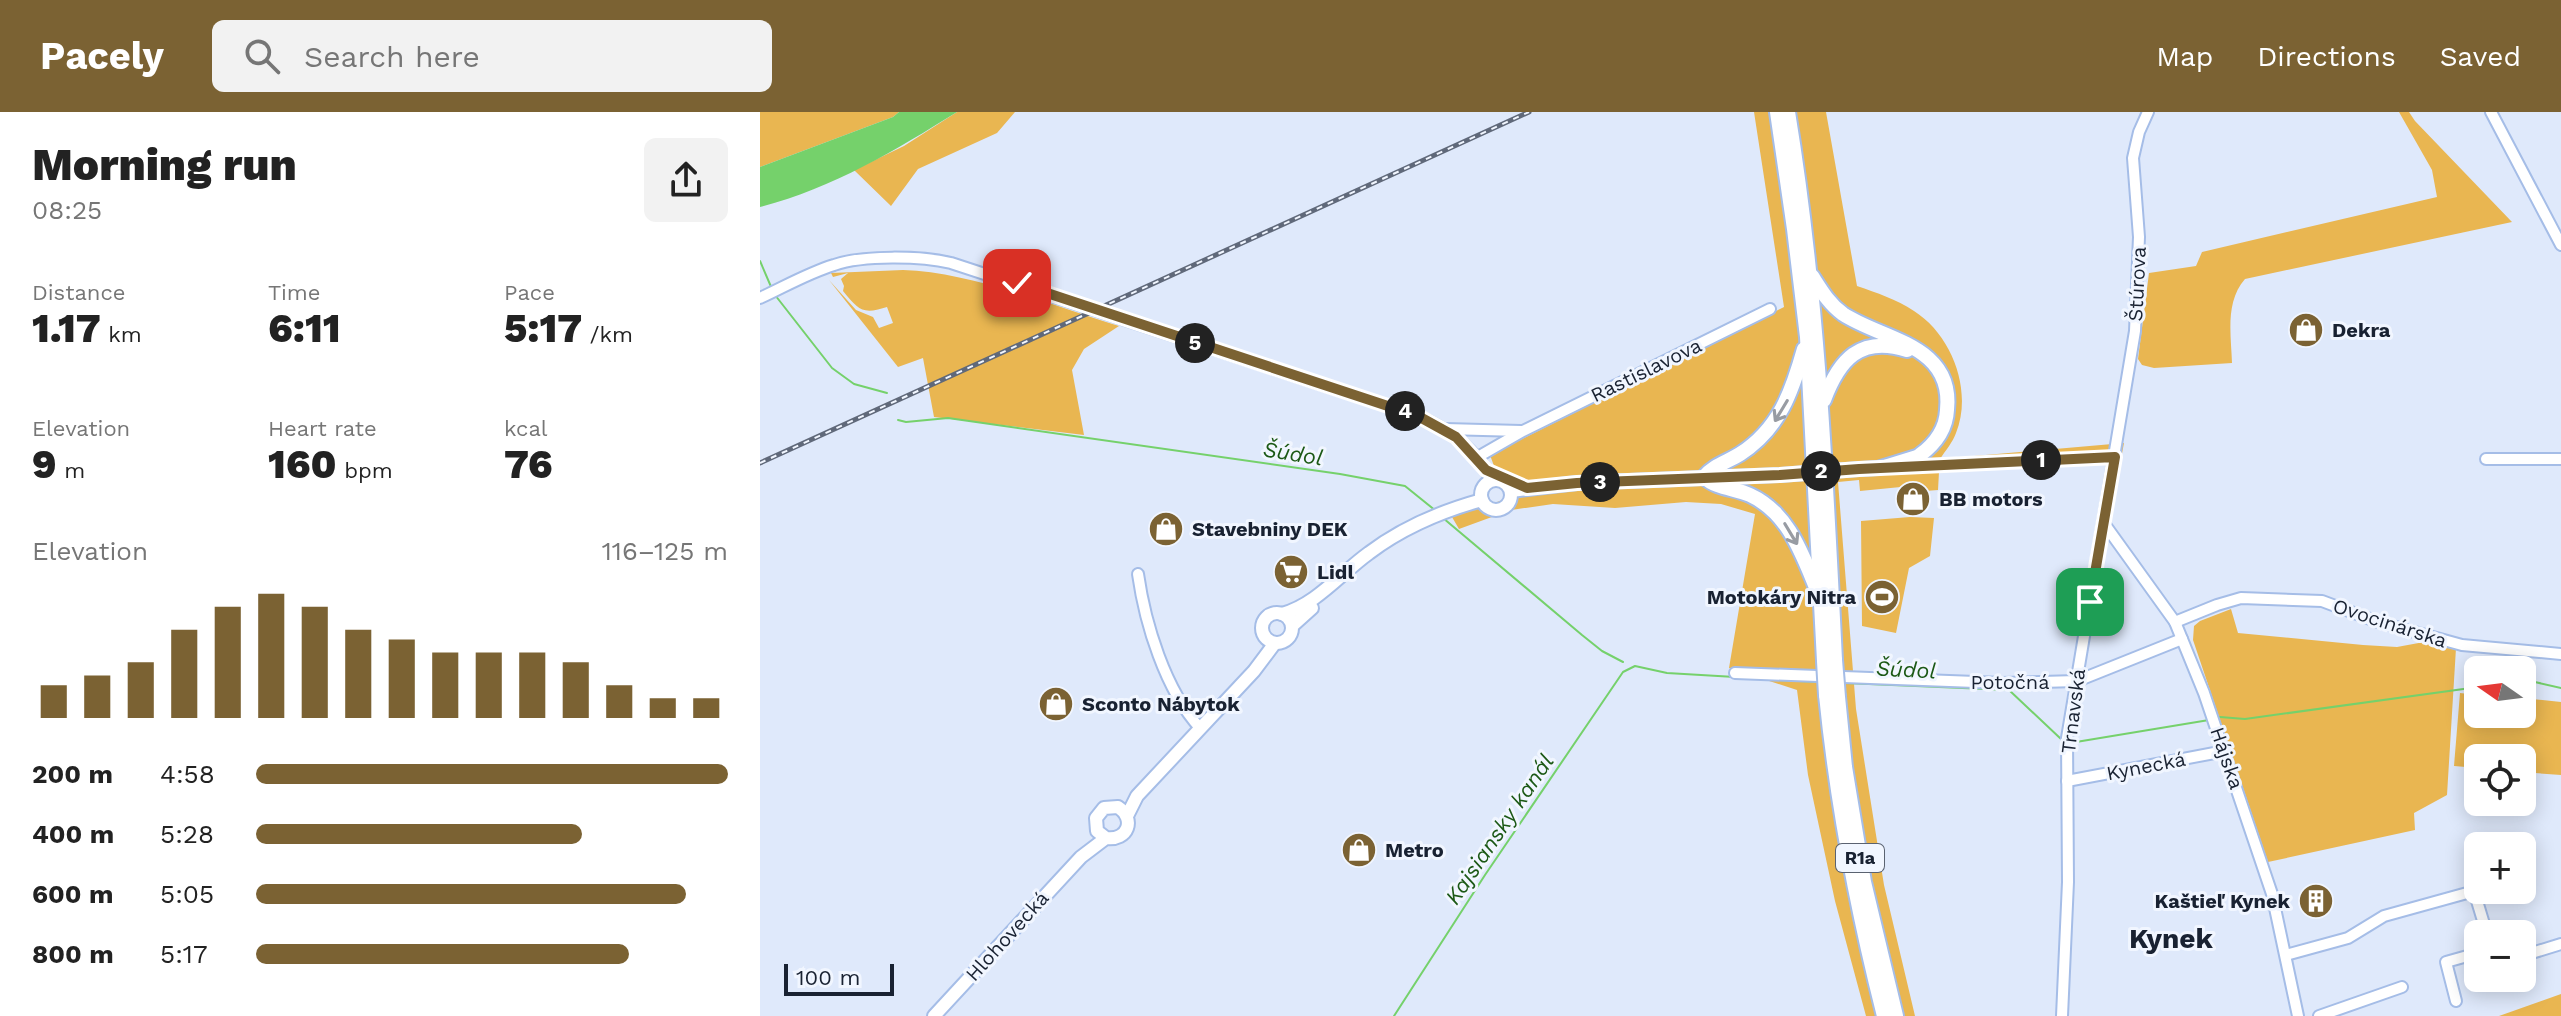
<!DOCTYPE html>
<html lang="en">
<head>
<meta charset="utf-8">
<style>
	:root { --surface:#fff; --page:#f2f2f2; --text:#222; --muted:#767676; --accent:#7b6233 }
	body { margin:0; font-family:"Work Sans",sans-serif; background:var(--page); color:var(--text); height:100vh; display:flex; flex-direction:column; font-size:30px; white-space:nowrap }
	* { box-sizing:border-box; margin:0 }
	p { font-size:26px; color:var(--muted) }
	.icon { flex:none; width:44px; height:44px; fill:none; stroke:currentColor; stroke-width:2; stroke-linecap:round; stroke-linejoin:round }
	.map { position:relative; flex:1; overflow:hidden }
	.details { display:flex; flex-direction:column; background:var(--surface); width:760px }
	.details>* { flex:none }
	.needle { width:52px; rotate:284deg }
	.tools { position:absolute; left:1704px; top:544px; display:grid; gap:16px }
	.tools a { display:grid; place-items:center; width:72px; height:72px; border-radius:12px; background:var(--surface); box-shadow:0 4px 20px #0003; font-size:40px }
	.scale { position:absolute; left:24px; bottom:20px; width:110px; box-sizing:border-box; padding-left:8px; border:4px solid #192232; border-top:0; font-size:22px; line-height:28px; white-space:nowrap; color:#192232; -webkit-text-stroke:6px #f1f6ff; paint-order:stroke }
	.pin { position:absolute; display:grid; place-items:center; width:68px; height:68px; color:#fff; margin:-34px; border-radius:16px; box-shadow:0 4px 12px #0006 }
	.km { position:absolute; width:40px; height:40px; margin:-20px; border-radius:50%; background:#222; color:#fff; font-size:22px; line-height:40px; text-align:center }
	.round { display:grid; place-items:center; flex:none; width:84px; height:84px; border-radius:12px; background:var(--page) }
	.overview { display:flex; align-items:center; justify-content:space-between; height:136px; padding:0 32px }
	h1 { font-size:44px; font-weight:800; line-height:60px }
	.metrics { display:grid; grid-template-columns:repeat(3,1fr); gap:12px; height:136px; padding:8px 32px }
	.metrics div { display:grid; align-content:center }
	.metrics b { font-size:40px; font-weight:800 }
	.metrics small { font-size:22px; font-weight:400 }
	.metrics p { font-size:22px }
	.chart { height:224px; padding:16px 32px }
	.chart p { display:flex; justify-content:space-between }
	.chart svg { width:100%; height:144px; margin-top:8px; stroke:var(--accent); stroke-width:6 }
	ul { padding:0 32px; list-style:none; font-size:26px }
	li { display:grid; grid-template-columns:128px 96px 1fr; align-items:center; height:60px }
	li i { height:20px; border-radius:10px; background:var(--accent) }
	header { display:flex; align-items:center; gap:48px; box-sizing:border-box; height:112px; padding:0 40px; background:var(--accent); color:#fff }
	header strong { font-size:38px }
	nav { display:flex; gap:44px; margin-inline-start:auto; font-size:28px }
	.search { width:560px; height:72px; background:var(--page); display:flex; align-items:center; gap:20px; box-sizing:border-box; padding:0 28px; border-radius:12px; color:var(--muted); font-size:30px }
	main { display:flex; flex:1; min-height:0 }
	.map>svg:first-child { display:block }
	.green { fill:#e9b651 }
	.water { fill:#75d16b }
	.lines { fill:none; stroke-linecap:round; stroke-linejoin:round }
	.stream { stroke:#75d16b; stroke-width:2 }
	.minor-casing { stroke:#a5bde7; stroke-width:14 }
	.major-casing { stroke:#a5bde7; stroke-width:16 }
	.highway-casing { stroke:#a5bde7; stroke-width:18 }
	.minor { stroke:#fff; stroke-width:10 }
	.major { stroke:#fff; stroke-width:12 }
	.highway { stroke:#fff; stroke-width:14 }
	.rail-casing { stroke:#60697a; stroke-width:5 }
	.rail { stroke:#f1f6ff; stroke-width:2; stroke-dasharray:6; stroke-linecap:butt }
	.major-bridge-casing { stroke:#a5bde7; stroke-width:16; stroke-linecap:butt }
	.highway-bridge-casing { stroke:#a5bde7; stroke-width:18; stroke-linecap:butt }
	.major-bridge { stroke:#fff; stroke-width:12 }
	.highway-bridge { stroke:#fff; stroke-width:14 }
	.oneway { stroke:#989ca3 }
	.route-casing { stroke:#fff; stroke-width:16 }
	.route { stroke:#7b6233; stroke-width:10 }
	.labels { text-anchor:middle; stroke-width:6; stroke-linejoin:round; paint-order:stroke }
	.shield { fill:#f1f6ff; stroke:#5a6270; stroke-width:2 }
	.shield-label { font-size:18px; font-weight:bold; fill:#192232 }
	.street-label { font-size:20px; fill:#192232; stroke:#f1f6ff }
	.poi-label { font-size:20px; font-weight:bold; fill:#192232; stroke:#f1f6ff; text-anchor:start }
	.water-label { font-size:22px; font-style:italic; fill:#1c5916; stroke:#f1f6ff }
	.district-label { font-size:28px; font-weight:bold; fill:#192232; stroke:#f1f6ff }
</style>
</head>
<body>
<header>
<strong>Pacely</strong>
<div class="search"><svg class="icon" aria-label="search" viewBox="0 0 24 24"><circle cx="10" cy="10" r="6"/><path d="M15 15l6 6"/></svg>Search here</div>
<nav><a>Map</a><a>Directions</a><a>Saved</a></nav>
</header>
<main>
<section class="details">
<div class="overview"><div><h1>Morning run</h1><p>08:25</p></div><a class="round"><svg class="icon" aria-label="share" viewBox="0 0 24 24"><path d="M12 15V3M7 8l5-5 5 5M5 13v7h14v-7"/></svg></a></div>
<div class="metrics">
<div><p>Distance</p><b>1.17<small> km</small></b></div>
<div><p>Time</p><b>6:11</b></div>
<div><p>Pace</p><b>5:17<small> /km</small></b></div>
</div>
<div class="metrics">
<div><p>Elevation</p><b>9<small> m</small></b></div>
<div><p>Heart rate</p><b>160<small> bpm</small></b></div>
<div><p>kcal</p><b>76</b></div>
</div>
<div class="chart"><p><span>Elevation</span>116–125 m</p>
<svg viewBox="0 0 160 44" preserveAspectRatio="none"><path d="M5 44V34M15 44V31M25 44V27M35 44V17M45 44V10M55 44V6M65 44V10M75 44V17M85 44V20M95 44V24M105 44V24M115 44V24M125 44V27M135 44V34M145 44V38M155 44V38"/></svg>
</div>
<ul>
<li><b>200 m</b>4:58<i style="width:100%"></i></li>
<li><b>400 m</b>5:28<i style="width:69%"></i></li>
<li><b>600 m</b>5:05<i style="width:91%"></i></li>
<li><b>800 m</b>5:17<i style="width:79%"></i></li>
</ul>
</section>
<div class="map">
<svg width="1801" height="904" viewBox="0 0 1801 904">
	<rect width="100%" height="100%" fill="#dfe9fb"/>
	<g class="green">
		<polygon points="0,0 139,0 133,5 0,55"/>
		<polygon points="197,0 255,0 237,21 158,57 131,94 94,58 144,34"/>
		<path d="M994,0H1066L1097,174C1117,181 1136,187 1154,199C1192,223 1213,279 1196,321C1193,330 1185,339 1180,347L1364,331L1360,352L1179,360L1178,378L1152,380L1151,374L1100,379L1099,368L1078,370L1096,597L1124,773L1155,904H1106L1075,789L1048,663L1037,578L969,556L995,402L961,392L926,390L855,396L793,392L751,398L699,417L692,405L746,387L730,343L1024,195Z"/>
		<path d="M1639,0H1649L1655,9L1752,110L1485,167C1465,190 1471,222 1472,251L1394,256L1382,253L1378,247L1389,161L1436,154L1442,140L1677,85L1672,58Z"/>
		<path d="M143,158C211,160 293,194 359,214L324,237L312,258L324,323L174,305L163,246L138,255L69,168L96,198L113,205L119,216L133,211L127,195C102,203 99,198 83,179L84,174L81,167L88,161L73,165L71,161Z"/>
		<polygon points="1150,405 1174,406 1170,444 1149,456 1136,521 1102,514 1101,409"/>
		<polygon points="1471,497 1478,521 1603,533 1637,535 1664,530 1696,536 1687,683 1654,701 1655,718 1508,750 1433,528 1434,514 1440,509"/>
		<polygon points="1700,581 1718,583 1718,602 1762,602 1762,586 1801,590 1801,663 1762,660 1762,646 1718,646 1718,656 1694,654"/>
		<polygon points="1801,882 1801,904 1739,904"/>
	</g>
	<path class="water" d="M139,0H197C136,38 71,77 0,95V55L133,5Z"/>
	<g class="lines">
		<g class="stream">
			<polyline points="0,149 12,177"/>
			<polyline points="15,183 72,256 94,272 127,281"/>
			<polyline points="138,308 146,310 188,306 580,362 645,374 676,399"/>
			<polyline points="683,406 822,523 842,539 863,550"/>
			<polyline points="1001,567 1059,570"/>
			<polyline points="1085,571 1249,578 1301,627"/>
			<polyline points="1762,571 1775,570 1801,576"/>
			<polyline points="1460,605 1485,607 1718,575"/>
			<polyline points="1316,630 1449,608"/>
			<polyline points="634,904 725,763 863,560 875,554 907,561 975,565"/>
		</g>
		<g class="minor-casing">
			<g id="minor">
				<polyline points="1731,0 1801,133"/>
				<path d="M0,186C24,175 48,161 74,153C103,143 161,144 191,151L658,304C689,317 716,338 732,368"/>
				<polyline points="685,317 761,319"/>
				<polyline points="716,346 763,319 1010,197"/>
				<polyline points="1726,347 1801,347"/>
				<polyline points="1129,355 1355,345"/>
				<polyline points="1343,410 1415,510 1444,581 1512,782 1538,904"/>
				<path d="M378,462C385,511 405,578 440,616"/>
				<polyline points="1415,510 1457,493 1481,486 1562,489 1618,510 1702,533 1801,542"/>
				<polyline points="975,561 1242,571 1317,569 1422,527"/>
				<polyline points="1307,669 1465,639"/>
				<polyline points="1714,779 1727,822"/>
				<polyline points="1526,843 1588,826 1624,804 1718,778"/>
				<polyline points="1762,844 1801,832"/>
				<polyline points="1696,889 1686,850 1718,841"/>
				<polyline points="1302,904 1308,770 1307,626 1375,219 1379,125 1373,46 1379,20 1388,0"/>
				<polyline points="1559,904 1642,875"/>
			</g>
		</g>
		<g class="major-casing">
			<g id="major">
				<polyline points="1099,357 1118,356 1160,343"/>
				<circle cx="736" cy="383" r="15"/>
				<polyline points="751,379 817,371 1020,363"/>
				<circle cx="517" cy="516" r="15"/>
				<path d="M522,502C556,493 581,461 609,441C642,416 682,399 722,388"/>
				<polyline points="532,514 552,496"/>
				<polyline points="367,704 377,684 494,559 515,531"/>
				<path d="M174,904L321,745L346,726C368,729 376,707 358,695L344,696L336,706L337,719L346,726"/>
			</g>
		</g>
		<g class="highway-casing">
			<g id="highway">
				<polyline points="1017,0 1034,117 1047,225 1064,549"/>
				<path d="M1028,0C1058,182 1066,365 1075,548"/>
				<path d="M1052,164C1061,178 1069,192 1083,202C1122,228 1194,232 1187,298C1186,318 1175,332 1160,343"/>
				<path d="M1044,237C1032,280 1019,317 980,342C967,350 954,353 944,365C957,377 975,376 990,383C1027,400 1041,439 1055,473"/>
				<path d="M1064,288C1079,248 1100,223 1147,238"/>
				<path d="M1066,583C1077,692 1097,798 1124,904"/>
				<polyline points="1078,585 1085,655 1104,770 1136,904"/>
			</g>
		</g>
		<use href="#minor" class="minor"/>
		<use href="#major" class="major"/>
		<use href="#highway" class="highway"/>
		<g class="rail-casing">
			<polyline id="rail" points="0,351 769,0"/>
		</g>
		<use href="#rail" class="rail"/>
		<g class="major-bridge-casing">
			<polyline id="major-bridge" points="1020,363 1099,357"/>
		</g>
		<g class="highway-bridge-casing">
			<g id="highway-bridge">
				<polyline points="1075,548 1078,585"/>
				<polyline points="1064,549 1066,583"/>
			</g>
		</g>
		<use href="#major-bridge" class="major-bridge"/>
		<use href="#highway-bridge" class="highway-bridge"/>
	</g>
	<defs><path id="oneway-shaft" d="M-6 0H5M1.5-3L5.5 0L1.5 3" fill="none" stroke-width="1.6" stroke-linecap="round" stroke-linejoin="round" transform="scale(2)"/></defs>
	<g class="oneway">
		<use href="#oneway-shaft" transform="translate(1021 299) rotate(121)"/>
		<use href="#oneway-shaft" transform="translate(1031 422) rotate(59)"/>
	</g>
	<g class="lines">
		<g class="route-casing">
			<polyline id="route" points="257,171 658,304 696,325 726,358 767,376 817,371 1020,363 1099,357 1355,345 1330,490"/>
		</g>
		<use href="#route" class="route"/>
	</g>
	<defs>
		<g id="shop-disc" transform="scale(1.8)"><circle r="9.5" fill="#7b6233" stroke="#f1f6ff"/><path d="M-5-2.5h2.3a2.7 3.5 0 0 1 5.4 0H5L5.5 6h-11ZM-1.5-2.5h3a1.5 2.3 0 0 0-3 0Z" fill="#fff"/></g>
		<g id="supermarket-disc" transform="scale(1.8)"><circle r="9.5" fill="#7b6233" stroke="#f1f6ff"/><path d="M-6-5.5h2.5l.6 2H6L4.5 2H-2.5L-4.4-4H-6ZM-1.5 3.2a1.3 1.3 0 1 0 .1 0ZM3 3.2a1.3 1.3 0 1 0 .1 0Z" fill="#fff"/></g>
		<g id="stadium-disc" transform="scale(1.8)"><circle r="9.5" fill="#7b6233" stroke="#f1f6ff"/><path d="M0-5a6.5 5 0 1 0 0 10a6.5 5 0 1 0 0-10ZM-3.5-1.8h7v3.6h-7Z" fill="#fff"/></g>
		<g id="building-disc" transform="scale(1.8)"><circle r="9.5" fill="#7b6233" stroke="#f1f6ff"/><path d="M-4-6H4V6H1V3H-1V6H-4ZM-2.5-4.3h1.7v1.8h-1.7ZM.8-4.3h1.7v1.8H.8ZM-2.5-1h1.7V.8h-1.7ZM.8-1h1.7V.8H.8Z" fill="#fff"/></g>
	</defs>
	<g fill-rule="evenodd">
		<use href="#shop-disc" x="1546" y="218"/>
		<use href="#shop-disc" x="1153" y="387"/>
		<use href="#shop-disc" x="406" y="417"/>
		<use href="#supermarket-disc" x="531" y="460"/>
		<use href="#stadium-disc" x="1122" y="485"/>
		<use href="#shop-disc" x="296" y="592"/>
		<use href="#shop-disc" x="599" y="738"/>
		<use href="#building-disc" x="1556" y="789"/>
	</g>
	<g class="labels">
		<rect class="shield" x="1076" y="732" width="48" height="28" rx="6"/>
		<g class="shield-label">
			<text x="1100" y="752">R1a</text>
		</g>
		<g class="street-label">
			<text transform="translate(1377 172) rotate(-87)" y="7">Štúrova</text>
			<text transform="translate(886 258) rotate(-26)" y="7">Rastislavova</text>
			<text transform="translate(1630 511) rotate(18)" y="7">Ovocinárska</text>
			<text x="1250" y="577">Potočná</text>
			<text transform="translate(1313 599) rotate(-83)" y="7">Trnavská</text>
			<text transform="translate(1467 646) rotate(71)" y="7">Hájska</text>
			<text transform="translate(1386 654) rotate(-11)" y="7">Kynecká</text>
			<text transform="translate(247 824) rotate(-48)" y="7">Hlohovecká</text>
		</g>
		<g class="poi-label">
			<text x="1572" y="225">Dekra</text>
			<text x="1179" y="394">BB motors</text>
			<text x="432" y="424">Stavebniny DEK</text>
			<text x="557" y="467">Lidl</text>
			<text x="1096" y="492" text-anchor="end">Motokáry Nitra</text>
			<text x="322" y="599">Sconto Nábytok</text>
			<text x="625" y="745">Metro</text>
			<text x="1530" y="796" text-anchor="end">Kaštieľ Kynek</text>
		</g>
		<g class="water-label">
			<text transform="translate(533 341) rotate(9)" y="8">Šúdol</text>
			<text transform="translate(1146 557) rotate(3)" y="8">Šúdol</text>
			<text transform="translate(739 717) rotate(-56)" y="8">Kajsiansky kanál</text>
		</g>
		<g class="district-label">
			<text x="1411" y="836">Kynek</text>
		</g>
	</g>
</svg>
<div class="tools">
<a><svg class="needle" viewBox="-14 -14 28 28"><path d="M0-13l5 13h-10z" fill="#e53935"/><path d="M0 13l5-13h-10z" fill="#767676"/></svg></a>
<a><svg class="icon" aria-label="locate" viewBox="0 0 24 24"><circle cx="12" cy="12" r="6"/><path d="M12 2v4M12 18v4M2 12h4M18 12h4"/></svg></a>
<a>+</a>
<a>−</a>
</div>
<div class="scale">100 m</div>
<div class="pin" style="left:1330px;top:490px;background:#1e9e55"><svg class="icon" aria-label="arrive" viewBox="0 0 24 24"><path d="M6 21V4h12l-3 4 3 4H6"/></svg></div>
<div class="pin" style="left:257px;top:171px;background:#d93025"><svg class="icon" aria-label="check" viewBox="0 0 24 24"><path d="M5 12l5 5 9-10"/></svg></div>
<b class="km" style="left:1281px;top:348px">1</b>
<b class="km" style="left:1061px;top:359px">2</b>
<b class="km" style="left:840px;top:370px">3</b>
<b class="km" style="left:645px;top:299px">4</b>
<b class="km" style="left:435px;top:231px">5</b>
</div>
</main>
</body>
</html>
